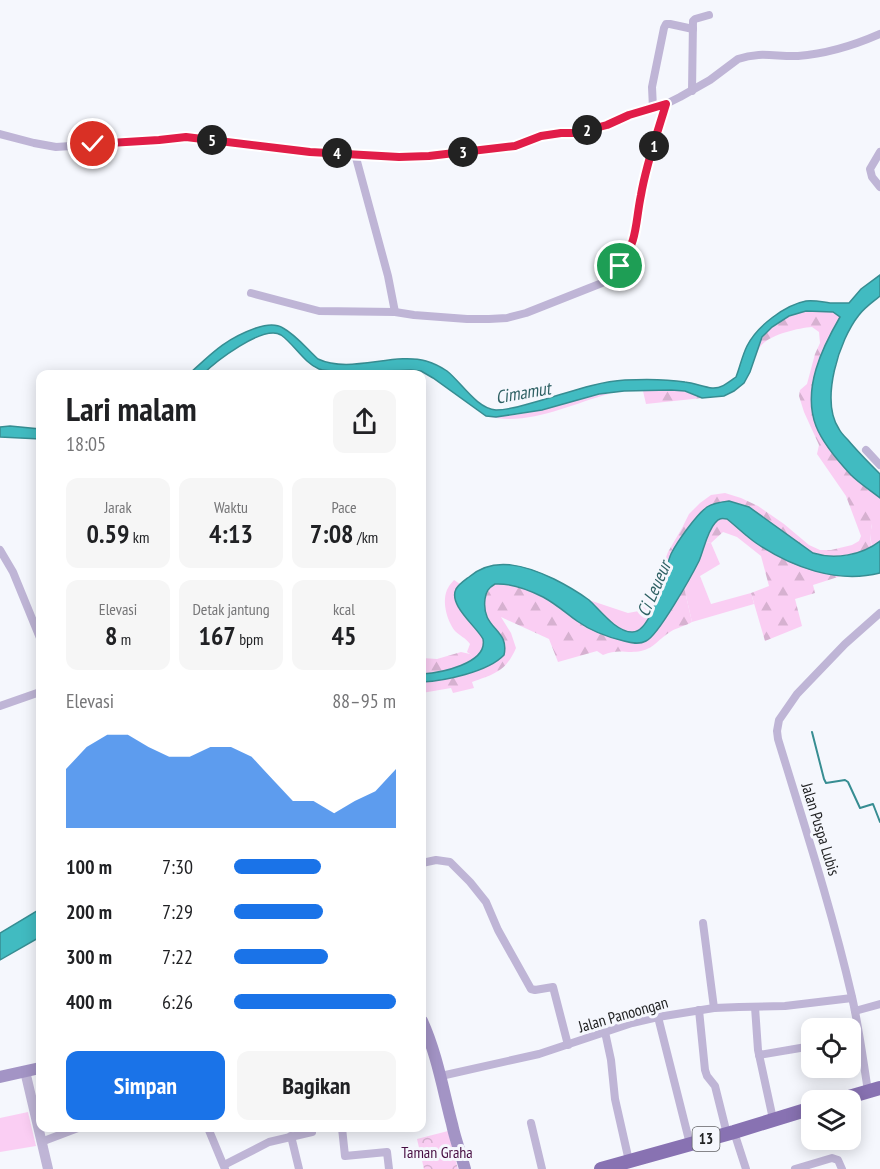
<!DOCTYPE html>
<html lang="id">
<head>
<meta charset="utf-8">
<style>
	:root { --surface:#fff; --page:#f6f6f6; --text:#202124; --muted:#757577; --accent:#1a73e8 }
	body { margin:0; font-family:"PT Sans Narrow",sans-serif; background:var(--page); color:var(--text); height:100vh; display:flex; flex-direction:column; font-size:22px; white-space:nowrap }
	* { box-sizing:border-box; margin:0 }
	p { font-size:20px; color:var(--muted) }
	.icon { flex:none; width:33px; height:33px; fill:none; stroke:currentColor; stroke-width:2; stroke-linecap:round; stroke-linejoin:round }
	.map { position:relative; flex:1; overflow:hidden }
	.details { position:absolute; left:36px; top:370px; width:390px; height:762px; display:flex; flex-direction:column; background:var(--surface); border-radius:12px; box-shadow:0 3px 15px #0003 }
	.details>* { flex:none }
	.buttons { position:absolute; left:801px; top:1018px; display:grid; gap:12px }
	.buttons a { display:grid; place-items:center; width:60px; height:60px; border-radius:12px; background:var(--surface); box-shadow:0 3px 15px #0003; font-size:30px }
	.pin { position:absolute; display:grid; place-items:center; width:51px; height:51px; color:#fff; margin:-26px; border:3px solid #fff; border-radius:50%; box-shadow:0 2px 6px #0007 }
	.km { position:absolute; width:30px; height:30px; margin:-15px; border-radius:50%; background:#222; color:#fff; font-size:16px; line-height:30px; text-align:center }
	.round { display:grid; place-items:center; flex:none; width:63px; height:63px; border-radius:12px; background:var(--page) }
	.overview { display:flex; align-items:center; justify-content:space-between; height:102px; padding:0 30px }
	h1 { font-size:33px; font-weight:700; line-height:45px }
	.figures { display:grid; grid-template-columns:repeat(3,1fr); gap:9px; height:102px; padding:6px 30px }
	.figures div { display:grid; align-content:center; border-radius:12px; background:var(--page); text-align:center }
	.figures b { font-size:26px; font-weight:700 }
	.figures small { font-size:16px; font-weight:400 }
	.figures p { font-size:16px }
	.chart { height:168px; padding:12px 30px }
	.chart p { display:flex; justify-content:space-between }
	.chart svg { width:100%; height:108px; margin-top:6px; fill:var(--accent); opacity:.7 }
	.action { display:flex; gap:12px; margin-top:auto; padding:12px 30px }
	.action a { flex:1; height:69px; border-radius:12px; background:var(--accent); color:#fff; font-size:24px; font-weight:700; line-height:69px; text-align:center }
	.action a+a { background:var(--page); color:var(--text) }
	ul { padding:0 30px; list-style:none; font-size:20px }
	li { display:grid; grid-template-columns:96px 72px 1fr; align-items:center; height:45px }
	li i { height:15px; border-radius:8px; background:var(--accent) }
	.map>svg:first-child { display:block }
	.grass { fill:#facef3 }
	.forest { fill:url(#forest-firs) }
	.park { fill:url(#park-crowns) }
	.water { fill:#41bbc1; stroke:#378d92; stroke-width:1.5 }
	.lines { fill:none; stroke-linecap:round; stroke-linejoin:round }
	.stream { stroke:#378d92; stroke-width:2 }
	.minor { stroke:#bfb5d6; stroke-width:8 }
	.tertiary { stroke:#bfb5d6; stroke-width:10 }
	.secondary { stroke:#a394c5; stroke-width:12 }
	.trunk { stroke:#8872b2; stroke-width:14 }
	.route-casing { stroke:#fff; stroke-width:12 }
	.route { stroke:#e11d48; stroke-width:8 }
	.labels { text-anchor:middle; stroke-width:6; stroke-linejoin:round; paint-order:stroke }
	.shield { fill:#f5f7fd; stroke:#616264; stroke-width:1.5 }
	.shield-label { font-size:15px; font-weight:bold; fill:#212223 }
	.street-label { font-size:16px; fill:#212223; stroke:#f5f7fd }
	.park-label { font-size:16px; fill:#470e42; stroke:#f5f7fd }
	.water-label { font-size:18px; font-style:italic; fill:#2e6063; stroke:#f5f7fd }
</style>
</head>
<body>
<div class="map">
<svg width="880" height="1169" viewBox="0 0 880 1169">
	<defs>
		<pattern id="forest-firs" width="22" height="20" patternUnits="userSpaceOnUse" patternTransform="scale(1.5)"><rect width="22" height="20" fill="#facef3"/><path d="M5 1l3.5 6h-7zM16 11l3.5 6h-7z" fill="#d6b1d0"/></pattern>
		<pattern id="park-crowns" width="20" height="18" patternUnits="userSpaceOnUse" patternTransform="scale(1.5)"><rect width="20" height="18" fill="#facef3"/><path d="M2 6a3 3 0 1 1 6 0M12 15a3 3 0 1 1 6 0" fill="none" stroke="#d6b1d0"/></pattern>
	</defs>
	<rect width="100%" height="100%" fill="#f5f7fd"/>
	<g class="grass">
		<path d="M599,394H609C570,404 528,427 486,416C525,419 562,402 599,394Z"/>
		<polygon points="865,486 880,498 880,541 872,548 870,533 872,526"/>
		<polygon points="706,542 711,543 720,564 700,576 711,604 751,593 754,604 692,622 684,587 698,563"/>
		<path d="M454,580L460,584C441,609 483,624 484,643C484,649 478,654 474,659L470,654L467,652L470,644C466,638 460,636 455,631C447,621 441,600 448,588C449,585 452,583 454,580Z"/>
		<path d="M589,600L628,613L639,611L650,617L644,627L638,632C618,634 602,613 589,600Z"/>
		<polygon points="28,1112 36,1146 0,1152 0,1118"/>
	</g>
	<g class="forest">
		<path d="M806,311L833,312L840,317L831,333L817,364L852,476C856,479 861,482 864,485C872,494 874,512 872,523C871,534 869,536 872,548C856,553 838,559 821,555C804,552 764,519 749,507L738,503L672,553L650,617L639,611L652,587L658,578L668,552L682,528L689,514L700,503L711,495L725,493L741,498L758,506L784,524L809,545L820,550H831L852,545L859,541L861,536L846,496L817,454L819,445L804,412L799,396L800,390L807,384L815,354L820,343L819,332L812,327C798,328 768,335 760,347C758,350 757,354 756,357C757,351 758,344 761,338C770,323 790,315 806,311Z"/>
		<polygon points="671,390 685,391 702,398 646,404 643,391"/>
		<path d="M722,518L727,519C763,549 793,570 841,576L813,585L815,593L795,599L802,626L765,641L751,593L769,586L761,556L737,537L723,532L711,543L706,542C710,533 712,521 722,518Z"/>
		<path d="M495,584C545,582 586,636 636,643L677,601L684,587L692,622C685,626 676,628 670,632C660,638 653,649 641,651C626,654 619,648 603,655L597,651L558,662L549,639L501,617L511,633L516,648C506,671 495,674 472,682L474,688L453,693L451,688L422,693V682L445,679L476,671L499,633C496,629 491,626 488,621C479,609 484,592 495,584Z"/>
		<path d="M461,652L470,654L474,659C457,668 441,673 422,674V658L437,659Z"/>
	</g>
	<polygon class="park" points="448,1131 458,1169 424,1169 417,1139"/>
	<g class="water">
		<path d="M880,275V296C873,302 865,307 859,315C839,340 820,400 839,429C841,433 845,437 848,440C858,452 869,463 880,474V498C870,490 859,483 851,475C838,461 823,444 816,426C802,389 822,348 840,317L833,312L806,311L789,316L772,327L762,337L750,372L744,383L734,391L724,396L702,398L685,391L671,390L624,391L599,394L542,410L496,417L486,416L433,378L421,371L411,370C391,371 371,371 351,371C341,371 328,372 319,369C304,363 294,344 281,335C263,324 214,363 202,375H188C212,353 225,339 256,328C265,325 275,323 283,328C296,335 307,349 318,359C350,374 394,352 426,361C433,363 441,367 447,371C461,382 477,409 496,410C507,410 518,407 528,404C560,396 592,382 625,380C645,379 666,379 685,382C694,383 704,387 712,388C721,389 729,382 736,377C740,367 742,356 747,346C757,326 785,305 806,301C815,300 822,302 830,303C836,303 843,303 849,303L861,289Z"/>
		<polygon points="10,426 40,429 40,439 0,437 0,427"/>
		<path d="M729,501L749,507L813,553C835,560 862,555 880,541V573C837,584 791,567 756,543C746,536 737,527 727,519C722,518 719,518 715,523C707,532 704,549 699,561C692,575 658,636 646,641C639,645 631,643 624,641C607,637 591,631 577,621C566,613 556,604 543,597C529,590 511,583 495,584C488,588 486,592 485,599C481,630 510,628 504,655C488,672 444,681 422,682V674C439,673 488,664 483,639C476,626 448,605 456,589C459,584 465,580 469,577C494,555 527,566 554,579C566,585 578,592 589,600C600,610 616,632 632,632C653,633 664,570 671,554C677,542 696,515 707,507C713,503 721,502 729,501Z"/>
		<polygon points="40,909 40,937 0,960 0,933"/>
	</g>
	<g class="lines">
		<polyline class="stream" points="812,732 824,779 826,783 845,780 848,782 860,808 873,804 880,822"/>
		<g class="minor">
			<polyline points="692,91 693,21 695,19 709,15"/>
			<polyline points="653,108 652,87 664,28 666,24 670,24 693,29"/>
			<path d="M0,134L34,143L56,147L159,140L186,137L310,152L399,157L429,156L510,147L541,136L561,133H577L607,125L629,115L666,104L680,97L710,80L738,59C760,51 777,57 798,56C826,54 855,45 880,34"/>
			<polyline points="880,152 870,169 872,177 880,187"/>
			<polyline points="355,154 388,276 395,312"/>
			<polyline points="251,293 319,311 395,312 414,315 467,319 489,319 507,318 526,313 602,283 615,274 626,257 632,245 635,235 641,195 666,104"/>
			<polyline points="866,450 880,465"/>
			<polyline points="0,550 13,572 40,638"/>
			<polyline points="0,706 40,692"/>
			<polyline points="422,863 436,860 450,862 470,882 486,902 498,930 531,989 535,990 553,987 568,1045"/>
			<polyline points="703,923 714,1008"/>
			<polyline points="755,1007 758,1050 773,1119"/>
			<polyline points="699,1010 705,1070 707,1076 715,1086 727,1134"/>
			<polyline points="855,1011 880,1004"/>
			<polyline points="658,1017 690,1144"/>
			<polyline points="605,1032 611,1060 615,1099 629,1161"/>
			<polyline points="759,1055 812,1046"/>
			<polyline points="441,1076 539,1054 632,1023 658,1017 714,1008 739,1007 785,1006 852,998"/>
			<path d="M868,1091C863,1060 859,1028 852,997C832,910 804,824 778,739L777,731L779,720L797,694L845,644L880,613"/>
			<polyline points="531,1123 542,1169"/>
			<polyline points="208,1128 225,1169"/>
			<polyline points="342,1128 345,1156 387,1152 389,1169"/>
			<polyline points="734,1132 746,1169"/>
			<polyline points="291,1136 299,1169"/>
			<polyline points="41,1142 78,1128"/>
			<polyline points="224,1165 269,1142 312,1132 311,1128"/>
			<polyline points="795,1169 832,1158 838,1160 842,1169"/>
		</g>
		<polyline class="tertiary" points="25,1071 48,1169"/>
		<g class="secondary">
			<path d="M422,1021C437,1054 443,1090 452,1124C455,1139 461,1154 465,1169"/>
			<polyline points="0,1077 40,1068"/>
		</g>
		<g class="trunk">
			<polyline points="835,1101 880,1088"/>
			<polyline points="601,1169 734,1132 812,1108"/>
		</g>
	</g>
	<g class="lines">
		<g class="route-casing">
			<path id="route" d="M93,144L159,140L186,137L310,152L399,157L429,156L515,146L541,136L561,133H576L607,125L629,115L666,104C657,134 646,165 641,195C635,224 638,240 620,266"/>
		</g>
		<use href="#route" class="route"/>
	</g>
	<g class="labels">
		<rect class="shield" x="692.5" y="1127" width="27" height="24" rx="4.5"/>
		<g class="shield-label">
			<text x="706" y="1144">13</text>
		</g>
		<g class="street-label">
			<text transform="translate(821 829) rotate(73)" y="6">Jalan Puspa Lubis</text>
			<text transform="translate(623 1014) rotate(-16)" y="6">Jalan Panoongan</text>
		</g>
		<g class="park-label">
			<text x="437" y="1158">Taman Graha</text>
		</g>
		<g class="water-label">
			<text transform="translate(523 393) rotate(-10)" y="6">Cimamut</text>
			<text transform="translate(654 589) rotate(-66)" y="6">Ci Leueur</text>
		</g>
	</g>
</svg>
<div class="buttons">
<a><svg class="icon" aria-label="locate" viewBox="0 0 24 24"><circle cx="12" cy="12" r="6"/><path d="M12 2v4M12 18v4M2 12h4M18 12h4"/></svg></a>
<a><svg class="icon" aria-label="layers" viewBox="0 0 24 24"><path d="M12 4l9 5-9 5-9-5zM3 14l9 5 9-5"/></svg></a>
</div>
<div class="pin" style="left:620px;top:266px;background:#1e9e55"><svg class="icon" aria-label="arrive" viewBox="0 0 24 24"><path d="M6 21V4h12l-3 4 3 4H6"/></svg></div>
<div class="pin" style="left:93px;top:144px;background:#d93025"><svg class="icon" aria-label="check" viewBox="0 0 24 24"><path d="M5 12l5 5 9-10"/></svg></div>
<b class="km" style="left:654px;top:146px">1</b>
<b class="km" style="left:587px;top:130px">2</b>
<b class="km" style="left:463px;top:152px">3</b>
<b class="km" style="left:337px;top:153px">4</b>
<b class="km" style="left:212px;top:140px">5</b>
<section class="details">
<div class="overview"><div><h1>Lari malam</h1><p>18:05</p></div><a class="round"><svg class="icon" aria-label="share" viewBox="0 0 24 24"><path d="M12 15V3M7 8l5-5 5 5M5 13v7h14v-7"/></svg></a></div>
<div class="figures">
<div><p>Jarak</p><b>0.59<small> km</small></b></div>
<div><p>Waktu</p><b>4:13</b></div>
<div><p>Pace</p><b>7:08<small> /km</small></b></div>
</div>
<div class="figures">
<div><p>Elevasi</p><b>8<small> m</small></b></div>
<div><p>Detak jantung</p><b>167<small> bpm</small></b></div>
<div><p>kcal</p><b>45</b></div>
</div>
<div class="chart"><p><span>Elevasi</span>88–95 m</p>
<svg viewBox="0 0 160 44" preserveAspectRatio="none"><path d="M0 44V20L10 11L20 6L30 6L40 11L50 15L60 15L70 11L80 11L90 15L100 24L110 33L120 33L130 38L140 33L150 29L160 20V44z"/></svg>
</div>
<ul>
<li><b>100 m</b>7:30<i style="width:54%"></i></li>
<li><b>200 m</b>7:29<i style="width:55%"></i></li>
<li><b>300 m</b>7:22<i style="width:58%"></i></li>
<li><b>400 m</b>6:26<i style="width:100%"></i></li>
</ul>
<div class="action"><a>Simpan</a><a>Bagikan</a></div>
</section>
</div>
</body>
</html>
